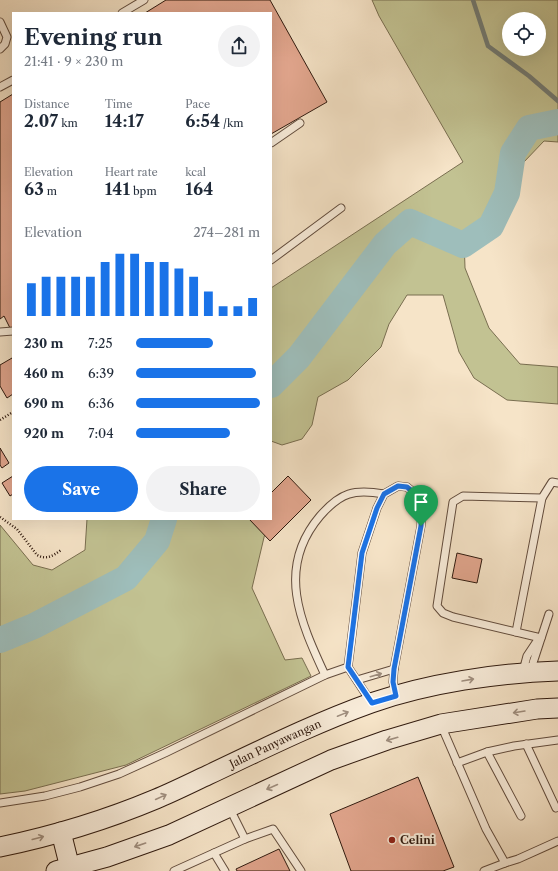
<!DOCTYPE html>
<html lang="en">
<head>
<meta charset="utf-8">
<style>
	:root { --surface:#fff; --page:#f2f2f3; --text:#1f2937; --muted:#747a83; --accent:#1a73e8 }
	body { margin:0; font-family:"Libre Caslon Text",serif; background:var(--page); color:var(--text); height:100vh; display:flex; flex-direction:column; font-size:15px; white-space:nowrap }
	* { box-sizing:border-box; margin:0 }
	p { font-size:13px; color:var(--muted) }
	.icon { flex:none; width:22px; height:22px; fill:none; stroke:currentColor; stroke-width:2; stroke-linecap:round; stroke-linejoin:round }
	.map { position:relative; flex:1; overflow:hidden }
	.side { position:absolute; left:12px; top:12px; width:260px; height:508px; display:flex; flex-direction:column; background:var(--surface); border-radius:0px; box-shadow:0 4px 16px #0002 }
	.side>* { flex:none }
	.controls { position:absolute; left:502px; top:12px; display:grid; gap:8px }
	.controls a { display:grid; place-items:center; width:44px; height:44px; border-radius:50%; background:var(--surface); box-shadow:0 4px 16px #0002; font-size:20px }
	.pin { position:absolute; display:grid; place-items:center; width:34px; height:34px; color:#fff; margin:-41px -17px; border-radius:50% 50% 50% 0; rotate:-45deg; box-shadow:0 0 4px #0007 }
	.pin .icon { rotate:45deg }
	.round { display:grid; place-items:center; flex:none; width:42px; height:42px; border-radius:21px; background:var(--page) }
	.summary { display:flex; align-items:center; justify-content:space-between; height:68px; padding:0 12px }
	h1 { font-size:22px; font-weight:700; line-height:30px }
	.metrics { display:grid; grid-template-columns:repeat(3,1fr); gap:6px; height:68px; padding:4px 12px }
	.metrics div { display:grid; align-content:center }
	.metrics b { font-size:17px; font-weight:700 }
	.metrics small { font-size:11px; font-weight:400 }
	.metrics p { font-size:11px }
	.chart { height:112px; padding:8px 12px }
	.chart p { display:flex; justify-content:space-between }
	.chart svg { width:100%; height:72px; margin-top:4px; stroke:var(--accent); stroke-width:6 }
	.button { display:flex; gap:8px; margin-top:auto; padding:8px 12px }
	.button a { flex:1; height:46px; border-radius:24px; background:var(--accent); color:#fff; font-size:16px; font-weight:700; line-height:46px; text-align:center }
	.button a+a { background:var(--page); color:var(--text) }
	ul { padding:0 12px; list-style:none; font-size:13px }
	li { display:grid; grid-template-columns:64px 48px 1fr; align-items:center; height:30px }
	li i { height:10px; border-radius:5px; background:var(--accent) }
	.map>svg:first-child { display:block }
	.green { fill:#c2c292; stroke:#796e50; fill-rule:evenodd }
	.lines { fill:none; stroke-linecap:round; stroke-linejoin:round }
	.stream { stroke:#727c76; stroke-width:4.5 }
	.river { stroke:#9ebebb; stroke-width:26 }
	.building { fill:#e2a68e; stroke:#301a0f }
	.lane-casing { stroke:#624c3d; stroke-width:9 }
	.secondary-casing { stroke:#301a0f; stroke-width:21 }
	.path { stroke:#301a0f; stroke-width:2.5; stroke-dasharray:1 2; stroke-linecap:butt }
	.lane { stroke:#f9eddb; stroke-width:7 }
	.secondary { stroke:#f9eddb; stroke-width:19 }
	.oneway { stroke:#9f8e7f }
	.route-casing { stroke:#fff; stroke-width:8 }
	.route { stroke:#1a73e8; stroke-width:5 }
	.poi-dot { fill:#8f2418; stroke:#f9eddb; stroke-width:1.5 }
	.labels { text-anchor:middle; stroke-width:4; stroke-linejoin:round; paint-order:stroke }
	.street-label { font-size:11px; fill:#301a0f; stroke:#f9eddb }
	.poi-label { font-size:11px; font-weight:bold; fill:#301a0f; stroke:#f9eddb; text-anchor:start }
</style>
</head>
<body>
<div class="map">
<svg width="558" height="871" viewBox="0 0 558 871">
	<rect width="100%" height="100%" fill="#f6e4c8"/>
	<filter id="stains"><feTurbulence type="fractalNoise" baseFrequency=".005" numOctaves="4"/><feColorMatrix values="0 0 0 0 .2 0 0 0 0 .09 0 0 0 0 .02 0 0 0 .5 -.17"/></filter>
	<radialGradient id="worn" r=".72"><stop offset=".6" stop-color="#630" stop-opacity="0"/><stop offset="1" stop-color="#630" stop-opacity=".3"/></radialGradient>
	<g class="green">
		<path d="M372,0H558V142L544,141L523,163L513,205L483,229L464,237L465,268L489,328L520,364L558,367V404L507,400L474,378L459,352L443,295H407L389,324L381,347L348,380L318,397L312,425L302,439L282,445L271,441V288L463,162L379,16ZM509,19H539V49H509Z"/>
		<polygon points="87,519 257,519 266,529 252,588 285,660 302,658 311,676 126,765 25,791 0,794 0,525 33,565 52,570 85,550"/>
	</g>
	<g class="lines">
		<polyline class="stream" points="473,0 488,46 529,76 558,101"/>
		<g class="river">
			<polyline points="271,385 299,357 385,244 410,222 463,245 491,226 507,193 513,153 529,128 558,122"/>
			<polyline points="0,640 34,626 126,578 157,541 164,519"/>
		</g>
	</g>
	<g class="building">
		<polygon points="166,0 270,0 327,102 271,134 271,13 145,13"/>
		<polygon points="13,94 13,328 11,330 4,316 0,319 0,102"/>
		<polygon points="12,358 13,361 13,394 7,398 0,386 0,365"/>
		<polygon points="0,448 9,463 2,468 0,465"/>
		<polygon points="13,476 13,494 10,496 2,483"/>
		<polygon points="288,476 311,500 270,541 249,519 271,519 271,493"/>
		<polygon points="457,553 482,559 477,583 452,578"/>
		<polygon points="418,777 454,867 443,871 351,871 330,814"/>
		<polygon points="279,849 290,871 237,871 236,869"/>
	</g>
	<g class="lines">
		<g class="lane-casing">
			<g id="lane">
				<polyline points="122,13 144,0"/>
				<polyline points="0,22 7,37 5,44 0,49"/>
				<polyline points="0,87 13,80"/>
				<polyline points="271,143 300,123"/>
				<polyline points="271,260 341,208"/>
				<polyline points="0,332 13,331"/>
				<polyline points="516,632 542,498"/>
				<polyline points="541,638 453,617 443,613 437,606 453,502 463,496 542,498 552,482 558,483"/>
				<polyline points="348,667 362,553 377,508 384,494 398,486 407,487 419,497 422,504 421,526 394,669 393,682 396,695"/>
				<polyline points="523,671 527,656 537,641"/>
				<polyline points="530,672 549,614"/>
				<path d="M325,675C300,621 276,568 320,516C341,492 354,489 384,494"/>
				<polyline points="357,680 394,669"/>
				<polyline points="441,725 486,829 505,863 518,859 558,841"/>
				<polyline points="526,744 556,808"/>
				<polyline points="487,752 521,816"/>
				<polyline points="457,763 487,752 514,746 558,740"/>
				<polyline points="0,803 45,796 80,787 119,774 165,753 325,675 348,667 371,702"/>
				<polyline points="245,839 273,829 301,871"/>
				<polyline points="214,853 225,871"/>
				<polyline points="174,871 245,839 229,807"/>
				<polyline points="484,871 505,863"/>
			</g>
		</g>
		<g class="secondary-casing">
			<g id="secondary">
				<polyline points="61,832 70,868"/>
				<path id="s1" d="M0,847C53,836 106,820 156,799C173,792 191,783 208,775C261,750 315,723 371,703C429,683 497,673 558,671"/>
				<polyline points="56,871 107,857 169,835 331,760 387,740 441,724 537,709 558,708"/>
			</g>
		</g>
		<g class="path">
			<polyline points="0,420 13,412"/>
			<path d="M0,517L17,529L37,555C46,560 53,556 61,550"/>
		</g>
		<use href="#lane" class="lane"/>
		<use href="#secondary" class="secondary"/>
	</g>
	<defs><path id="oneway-shaft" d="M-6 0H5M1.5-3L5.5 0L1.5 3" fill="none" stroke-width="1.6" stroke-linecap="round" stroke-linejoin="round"/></defs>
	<g class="oneway">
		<use href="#oneway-shaft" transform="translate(376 675) rotate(-16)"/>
		<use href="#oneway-shaft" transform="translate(468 680) rotate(-10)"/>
		<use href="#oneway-shaft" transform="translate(519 712) rotate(171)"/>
		<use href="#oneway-shaft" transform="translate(343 714) rotate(-22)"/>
		<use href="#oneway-shaft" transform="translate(392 739) rotate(164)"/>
		<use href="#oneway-shaft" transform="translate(272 787) rotate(156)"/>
		<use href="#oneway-shaft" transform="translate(161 797) rotate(-25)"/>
		<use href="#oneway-shaft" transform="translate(38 838) rotate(-15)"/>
		<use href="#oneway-shaft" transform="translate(140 845) rotate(161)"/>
	</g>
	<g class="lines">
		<g class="route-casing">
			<polygon id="route" points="398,486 407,487 419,497 422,504 421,526 394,669 393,682 396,696 372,703 348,667 362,553 377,508 384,494"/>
		</g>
		<use href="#route" class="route"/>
	</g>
	<circle class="poi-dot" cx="392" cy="840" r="4"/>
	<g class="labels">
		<g class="street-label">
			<text dy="4" stroke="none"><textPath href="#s1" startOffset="295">Jalan Panyawangan</textPath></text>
		</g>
		<g class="poi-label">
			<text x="400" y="844">Celini</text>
		</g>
	</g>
	<rect width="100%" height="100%" filter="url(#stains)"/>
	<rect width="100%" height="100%" fill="url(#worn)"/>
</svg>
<div class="controls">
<a><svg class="icon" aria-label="locate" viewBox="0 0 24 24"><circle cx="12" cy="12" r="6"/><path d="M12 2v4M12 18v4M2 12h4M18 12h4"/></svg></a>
</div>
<div class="pin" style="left:421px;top:526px;background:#1e9e55"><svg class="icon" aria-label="arrive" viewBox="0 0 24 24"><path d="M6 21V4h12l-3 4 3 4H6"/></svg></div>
<section class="side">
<div class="summary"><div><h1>Evening run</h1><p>21:41 · 9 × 230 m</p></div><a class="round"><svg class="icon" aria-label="share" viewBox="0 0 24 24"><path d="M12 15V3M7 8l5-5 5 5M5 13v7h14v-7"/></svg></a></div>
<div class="metrics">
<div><p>Distance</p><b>2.07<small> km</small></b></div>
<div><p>Time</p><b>14:17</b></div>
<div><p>Pace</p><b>6:54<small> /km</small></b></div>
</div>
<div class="metrics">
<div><p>Elevation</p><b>63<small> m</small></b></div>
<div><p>Heart rate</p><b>141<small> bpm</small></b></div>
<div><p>kcal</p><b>164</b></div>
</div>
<div class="chart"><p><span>Elevation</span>274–281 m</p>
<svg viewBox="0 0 160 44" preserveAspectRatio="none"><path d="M5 44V24M15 44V20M25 44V20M35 44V20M45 44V20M55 44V11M65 44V6M75 44V6M85 44V11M95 44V11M105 44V15M115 44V20M125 44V29M135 44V38M145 44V38M155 44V33"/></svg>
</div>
<ul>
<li><b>230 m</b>7:25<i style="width:62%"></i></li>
<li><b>460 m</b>6:39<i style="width:97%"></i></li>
<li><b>690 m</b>6:36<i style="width:100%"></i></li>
<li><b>920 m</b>7:04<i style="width:76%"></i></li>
</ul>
<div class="button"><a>Save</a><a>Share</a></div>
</section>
</div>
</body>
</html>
